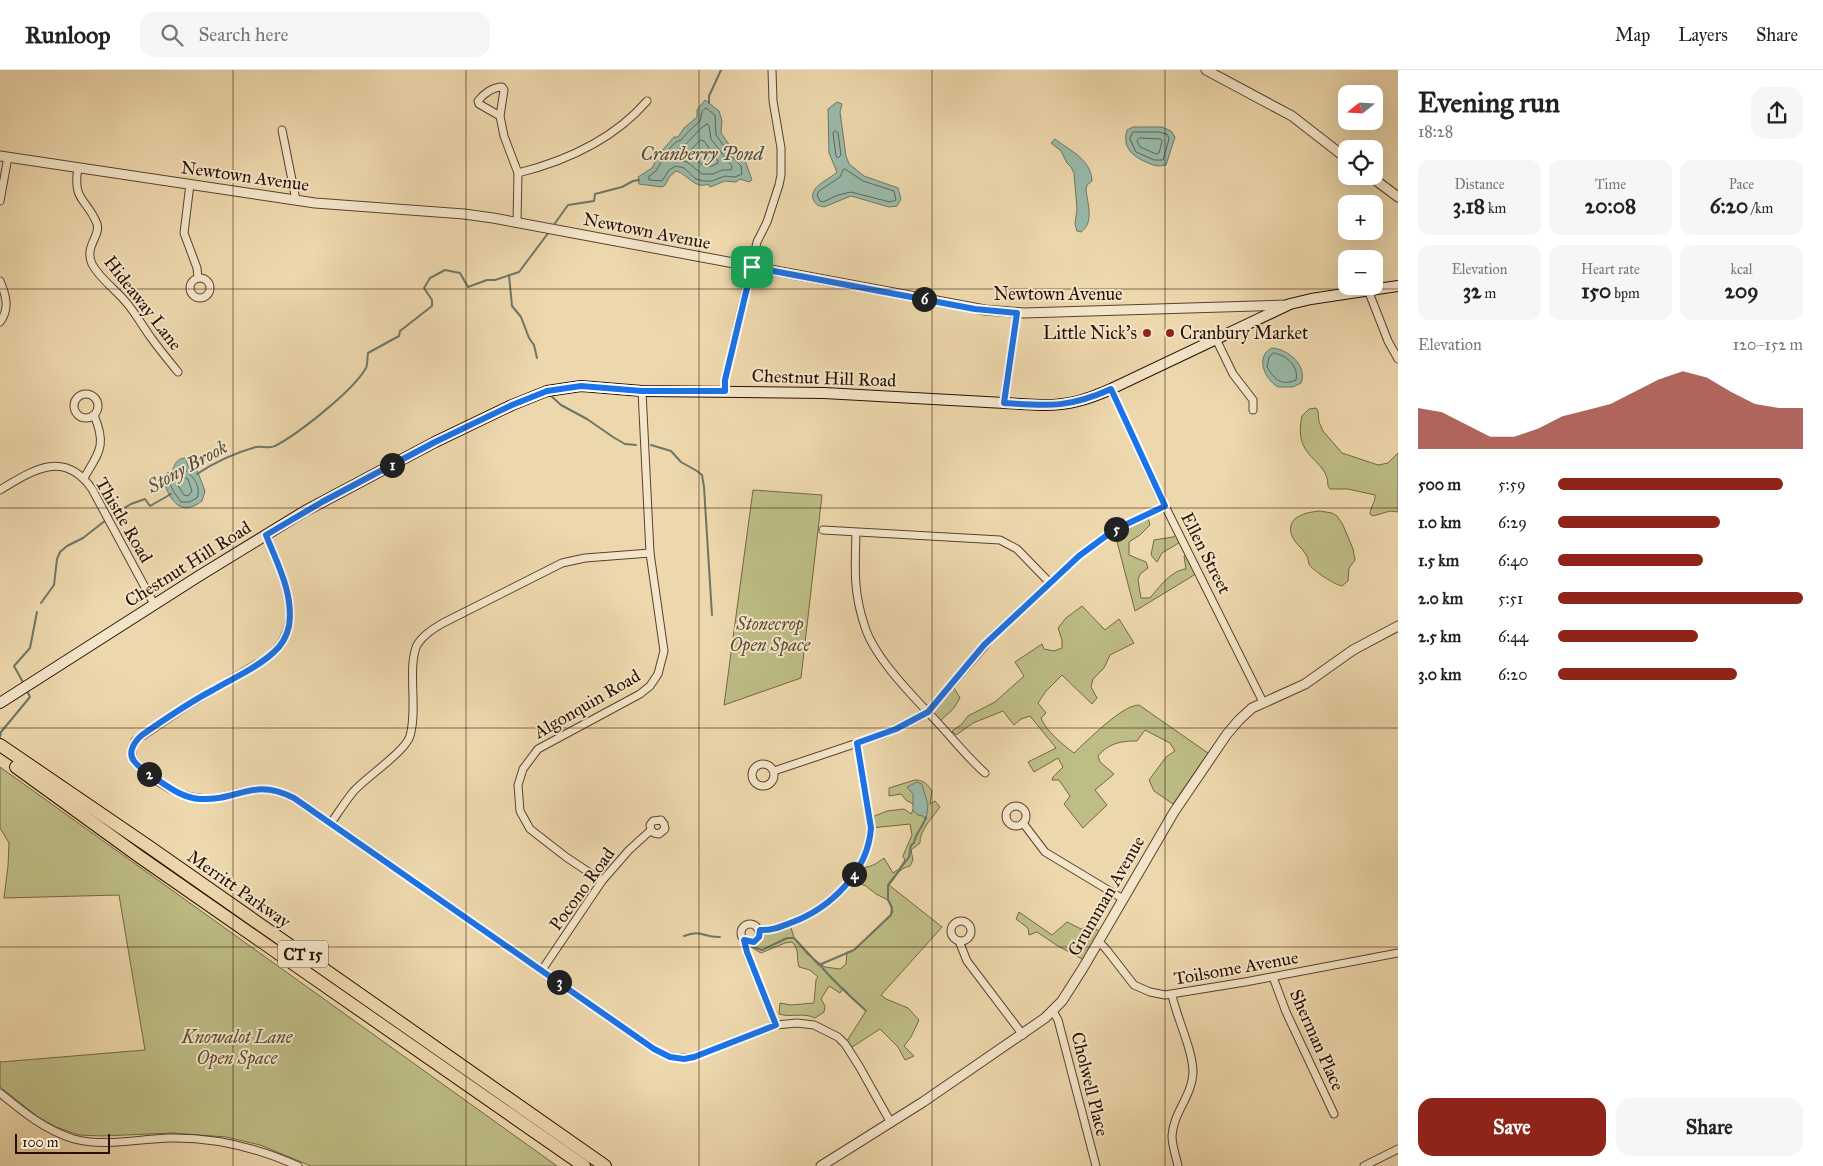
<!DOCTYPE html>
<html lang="en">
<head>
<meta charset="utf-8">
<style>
	:root { --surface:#fff; --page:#f6f6f6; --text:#222; --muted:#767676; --line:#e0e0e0; --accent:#8f2418 }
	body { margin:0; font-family:"IM FELL Great Primer",serif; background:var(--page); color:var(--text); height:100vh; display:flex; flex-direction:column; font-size:19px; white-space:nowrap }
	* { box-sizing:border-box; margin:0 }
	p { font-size:16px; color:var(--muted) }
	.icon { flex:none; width:28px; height:28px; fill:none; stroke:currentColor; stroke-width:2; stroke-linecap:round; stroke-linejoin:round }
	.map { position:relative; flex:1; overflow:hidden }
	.sheet { display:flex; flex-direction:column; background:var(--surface); width:425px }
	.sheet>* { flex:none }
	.needle { width:32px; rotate:252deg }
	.fabs { position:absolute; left:1338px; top:15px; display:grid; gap:10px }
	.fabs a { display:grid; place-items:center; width:45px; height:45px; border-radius:10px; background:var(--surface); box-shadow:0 5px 20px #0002; font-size:25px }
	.scale { position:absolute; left:15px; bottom:12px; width:95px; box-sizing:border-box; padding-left:5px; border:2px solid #290f02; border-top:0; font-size:14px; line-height:18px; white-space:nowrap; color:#290f02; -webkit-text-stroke:4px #f3e5c9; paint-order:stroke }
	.pin { position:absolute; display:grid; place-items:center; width:42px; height:42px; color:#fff; margin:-21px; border-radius:10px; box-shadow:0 2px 8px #0006 }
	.km { position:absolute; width:25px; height:25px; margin:-12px; border-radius:50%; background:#222; color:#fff; font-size:14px; line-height:25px; text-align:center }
	.round { display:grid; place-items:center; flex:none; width:52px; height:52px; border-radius:15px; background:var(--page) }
	.headline { display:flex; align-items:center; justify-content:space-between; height:85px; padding:0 20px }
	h1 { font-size:28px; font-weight:700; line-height:38px }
	.metrics { display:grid; grid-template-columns:repeat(3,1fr); gap:8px; height:85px; padding:5px 20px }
	.metrics div { display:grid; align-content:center; border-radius:12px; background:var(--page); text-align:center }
	.metrics b { font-size:21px; font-weight:700 }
	.metrics small { font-size:14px; font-weight:400 }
	.metrics p { font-size:14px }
	.chart { height:140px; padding:10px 20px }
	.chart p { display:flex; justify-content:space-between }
	.chart svg { width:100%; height:90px; margin-top:5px; fill:var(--accent); opacity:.7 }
	.primary-button { display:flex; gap:10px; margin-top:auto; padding:10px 20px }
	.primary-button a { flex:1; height:58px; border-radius:15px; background:var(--accent); color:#fff; font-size:20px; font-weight:700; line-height:58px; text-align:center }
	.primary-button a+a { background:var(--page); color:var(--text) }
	ul { padding:0 20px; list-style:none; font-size:16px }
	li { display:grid; grid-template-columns:80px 60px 1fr; align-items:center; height:38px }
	li i { height:12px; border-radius:6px; background:var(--accent) }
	header { display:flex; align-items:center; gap:30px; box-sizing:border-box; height:70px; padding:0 25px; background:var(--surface); border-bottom:1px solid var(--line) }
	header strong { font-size:24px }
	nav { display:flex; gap:28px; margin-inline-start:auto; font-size:18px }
	.search { width:350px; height:45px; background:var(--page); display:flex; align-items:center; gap:12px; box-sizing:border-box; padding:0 18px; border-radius:15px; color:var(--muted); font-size:19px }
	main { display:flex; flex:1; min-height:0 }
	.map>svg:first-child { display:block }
	.green { fill:#bebd86; stroke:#746644 }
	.water { fill:#99baaa; stroke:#6c7667 }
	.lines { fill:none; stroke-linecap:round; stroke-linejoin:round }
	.shore { stroke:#616456; stroke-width:1 }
	.stream { stroke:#6c7667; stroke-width:2 }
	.minor-casing { stroke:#5a412c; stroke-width:9 }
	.tertiary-casing { stroke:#5a412c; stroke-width:11 }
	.secondary-casing { stroke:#290f02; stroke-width:12 }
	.motorway-casing { stroke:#290f02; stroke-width:14 }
	.minor { stroke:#f3e5c9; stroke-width:7 }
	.tertiary { stroke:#f3e5c9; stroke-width:9 }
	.secondary { stroke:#f3e5c9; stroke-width:10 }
	.motorway { stroke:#edd7ac; stroke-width:12 }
	.route-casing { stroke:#fff; stroke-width:10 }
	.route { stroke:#1a73e8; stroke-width:6 }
	.grid { fill:none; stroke:#290f02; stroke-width:1; stroke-opacity:0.55 }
	.poi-dot { fill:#8f2418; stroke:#f3e5c9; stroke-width:2 }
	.labels { text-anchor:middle; stroke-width:4; stroke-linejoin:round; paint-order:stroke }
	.shield { fill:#f3e5c9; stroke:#664f3e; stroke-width:1 }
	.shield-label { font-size:16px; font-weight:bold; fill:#290f02 }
	.street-label { font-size:18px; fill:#290f02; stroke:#f3e5c9 }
	.poi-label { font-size:18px; fill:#290f02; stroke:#f3e5c9; text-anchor:end }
	.park-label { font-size:18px; font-style:italic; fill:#5d4c30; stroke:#f3e5c9 }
	.water-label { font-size:19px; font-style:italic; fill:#504b3d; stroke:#f3e5c9 }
</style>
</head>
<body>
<header>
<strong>Runloop</strong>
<div class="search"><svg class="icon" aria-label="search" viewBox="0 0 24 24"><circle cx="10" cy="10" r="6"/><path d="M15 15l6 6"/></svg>Search here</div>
<nav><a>Map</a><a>Layers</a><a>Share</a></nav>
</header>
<main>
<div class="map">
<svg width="1398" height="1096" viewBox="0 0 1398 1096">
	<rect width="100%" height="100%" fill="#edd7ac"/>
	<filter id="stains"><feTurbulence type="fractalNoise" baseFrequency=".004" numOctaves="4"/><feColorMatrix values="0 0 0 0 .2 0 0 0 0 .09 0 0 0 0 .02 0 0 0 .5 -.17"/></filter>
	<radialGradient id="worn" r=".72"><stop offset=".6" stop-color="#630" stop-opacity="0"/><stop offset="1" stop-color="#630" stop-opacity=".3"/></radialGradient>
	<g class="green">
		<path d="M1316,338L1318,341L1319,352L1323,361L1342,383L1378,395L1388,393L1398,383V442L1390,441L1373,446L1370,444C1370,437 1376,432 1375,425L1348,419H1330L1328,416C1328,387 1292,390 1302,346L1309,339Z"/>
		<polygon points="753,420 822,425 801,608 724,635"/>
		<path d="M1320,441L1332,443L1337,446L1343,455L1353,479L1355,490L1349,498L1348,511L1342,516C1335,515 1312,500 1309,494C1308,490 1308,487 1305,483C1302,478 1296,474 1293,468C1283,448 1305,442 1320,441Z"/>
		<path d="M1147,444L1150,455L1140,465L1129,472V485L1146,492L1148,498L1140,504L1138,510L1141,528H1150C1159,517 1172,500 1186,499L1184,486L1189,484L1199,502L1135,541L1114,460Z"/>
		<polygon points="1179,463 1182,471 1162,483 1157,492 1151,485 1154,470 1173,467"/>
		<path d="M1082,536L1105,560L1119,549L1134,573L1110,585L1104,598L1093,609L1091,617L1097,628L1092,634L1062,605L1046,621L1038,633L1046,643L1041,648C1046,661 1063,675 1074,683C1087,671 1122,635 1139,635L1208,683L1173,734L1154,721L1149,710L1166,687L1175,681L1170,673L1145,660L1137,671C1121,671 1109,673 1098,686L1100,692L1114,704L1095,720L1107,735L1083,758L1064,734L1070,726L1059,710H1052L1053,707L1063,697L1058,688L1034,702L1028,692L1056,678L1030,646L1021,649L1014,655L1003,641L973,653L956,665L952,661L962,654L968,646L995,632L1024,606L1015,592L1042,574L1044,579L1054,581L1062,578V570L1058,558L1066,548Z"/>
		<polygon points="951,613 960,628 954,638 938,653 928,642"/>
		<polygon points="0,697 557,1096 311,1096 260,1075 226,1067 172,1063 102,1066 79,1065 56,1057 38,1047 0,1017 0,991 1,992 145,980 119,825 4,828 8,796 9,773 0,758"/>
		<path d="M915,710C924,710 927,714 932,721L930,734L935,731L940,737C933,747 919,761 920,773L911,780L913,790L910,796C897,799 897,807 889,815L942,857L881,925L886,929L908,938L919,950L911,967L904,976L914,986L905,990L898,977L880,959L849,979L845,974L866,941L843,918L840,923L829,916L821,929L825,936L824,942L815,948C803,942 791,948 779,944L780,933L791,935L814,933L816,910L818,907L810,900L799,897C796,888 800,880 792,872L785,873L761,883L751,877L747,883V871H754L760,864L790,854L794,868L807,884L825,897L840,899L846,894L847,882L854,880L893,842L888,830L876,824L866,816L850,810L860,796C868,800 877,793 884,788L893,803L899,799L905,790L903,786L912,765L910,754L871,758L870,748L887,741L904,739L911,744L914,738L913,734L906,730L901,724L889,726V718Z"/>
		<polygon points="1019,842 1052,865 1067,852 1081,859 1090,855 1103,864 1084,890 1058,876 1037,862 1029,865 1028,858 1016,849"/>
	</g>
	<g class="water">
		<path d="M705,30L719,41L722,51L721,63L735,83L746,93L752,110L749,112L740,109L736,112L725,111L710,117L708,114C695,120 688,104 676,101L670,106L665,115L662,117L639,114L638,107L652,98L660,83L674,67H678L684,58L697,47V40Z"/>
		<path d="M837,32L842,34L840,42L846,86L849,94L864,106L898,118L901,129L897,136L889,137L851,126L824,137C819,136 816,135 814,131C807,117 829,110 837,102L829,83L828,39Z"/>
		<path d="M1133,57H1162L1171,61L1175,67L1166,95C1158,97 1152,95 1146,92C1132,86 1122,77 1127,60Z"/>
		<path d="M1055,69C1070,81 1091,89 1092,111L1087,115L1086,119C1087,133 1095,152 1081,162L1077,161L1075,154L1077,139L1074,103L1071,97L1067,93L1061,81L1051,73Z"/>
		<path d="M1272,278C1288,279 1308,296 1301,313L1293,317H1278C1264,309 1255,286 1272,278Z"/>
		<path d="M185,388L188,396L197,400L205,421L202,431C199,433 195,436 191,437C175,442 166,421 163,408L167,403L172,402C175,394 176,389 185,388Z"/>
		<polygon points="917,712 922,714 928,735 926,750 923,746 918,745 913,741 913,724 907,717"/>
	</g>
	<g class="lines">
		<g class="shore">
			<polygon points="706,38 715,45 716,65 731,86 741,96 742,104 735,107 725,106 712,111 703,111 696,109 684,98 676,96 669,100 662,111 649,110 649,106 656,101 669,79 676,72 681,70 688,62 700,51 702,42"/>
			<path d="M707,54L709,56L711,69L732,96L731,100H722L713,104H702L687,92L672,88C674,80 680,80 686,74C693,68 698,59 707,54Z"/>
			<polygon points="836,61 838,63 841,85 838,88 836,86 833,63"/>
			<polygon points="1133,62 1158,62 1167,64 1169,69 1163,90 1154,90 1136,82 1130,69"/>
			<polygon points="1140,68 1161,69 1162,71 1159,83 1156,84 1140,77 1137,71"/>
			<polygon points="701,70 704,71 718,91 718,93 712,96 704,96 689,85 689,82"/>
			<polygon points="845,99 863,111 894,121 896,130 890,132 851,122 838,125 823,132 820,131 817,125 819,121 840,107 843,100"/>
			<path d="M1274,283C1286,285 1299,296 1296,310C1281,316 1275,310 1267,297L1269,287Z"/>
			<path d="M180,396C190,403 202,414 197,428L189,432H181C176,425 170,418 169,409L175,406Z"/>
			<polygon points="183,407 188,409 192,421 188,426 184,425 177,414"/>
		</g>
		<g class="stream">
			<polyline points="709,33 709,26 721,0"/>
			<polyline points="553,156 568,135 594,131 595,124 622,117 633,111 639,110"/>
			<polyline points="509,205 512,236 521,247 529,268 534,275 537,288"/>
			<polyline points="549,324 561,335 587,349 613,367 625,374 636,375"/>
			<polyline points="651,375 671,381 681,392 697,401 702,405 704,417 712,545"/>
			<path d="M197,404C215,392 235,383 256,377C262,376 270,379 275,376C298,364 353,321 366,298C368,294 367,288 368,283L399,266L400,261L432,236V230L424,218L430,208L445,200L460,203L468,217L487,210H495L519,202L549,162"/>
			<polyline points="109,447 131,434 145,429 150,436 171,424"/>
			<polyline points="41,533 54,515 57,489 60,482 67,476 83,468 106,450"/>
			<polyline points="24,614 14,596 30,578 37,542"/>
			<polyline points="0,667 1,662 30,627 27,621"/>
			<path d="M684,866C702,859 704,868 720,867"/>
			<path d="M753,877L762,880L787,868H794L819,895L854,880L891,845L892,837L888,830V815L909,787L911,775L914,773C915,764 923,757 926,747"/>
			<path d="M820,895C833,911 850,926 866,941"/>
		</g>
		<g class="minor-casing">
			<g id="minor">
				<path d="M500,46L504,20L502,17C493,17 483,24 478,31L479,34L500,46L504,66L518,103L517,152"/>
				<polyline points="282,60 296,130"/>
				<path d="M78,98C72,132 88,129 97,154C101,166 84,176 92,194C100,209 115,219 125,231C135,242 143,257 152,269C160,280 169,291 178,302"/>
				<path d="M518,103C566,91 614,69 647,31"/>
				<polyline points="190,114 184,163 197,198 198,208"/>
				<polyline points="0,131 8,87"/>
				<circle cx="200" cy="218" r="10"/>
				<path d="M0,211C6,225 10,239 0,252"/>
				<polyline points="1368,220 1388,271 1398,289"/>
				<polyline points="1216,269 1233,304 1253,330 1253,340"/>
				<polyline points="1111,319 1158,422 1263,632"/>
				<polyline points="725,321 725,310 757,172 767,152 779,115 781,105 781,78 773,31 772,0"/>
				<circle cx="86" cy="336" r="12"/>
				<polyline points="1004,333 1017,243"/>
				<path d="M84,408C99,382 107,376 94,345"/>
				<path d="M0,420C33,400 64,379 92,419L154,534"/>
				<polyline points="823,460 1000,470 1017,479 1050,513"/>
				<path d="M856,463C855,498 853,522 865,557C875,589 915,628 938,653C954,670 968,688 985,703"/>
				<path d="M266,465C282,505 310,555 267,588L185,637L135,671L132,678V688C151,711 185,733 216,728C249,722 261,712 294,728L654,979C668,987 678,990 693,987L776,955L797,953L814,955L838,967L845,974L859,996L891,1053"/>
				<circle cx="763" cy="705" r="11"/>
				<polyline points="774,701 884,664 920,647 934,635 993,566 1079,486 1114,460 1165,436"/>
				<circle cx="1016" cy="746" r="10"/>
				<path d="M331,753C338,743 345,732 353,722C366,707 405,682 410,666C418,639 407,597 417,575C423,565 433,559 443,553L562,493L585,488L650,483"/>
				<polyline points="1023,753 1045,782 1123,829"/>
				<polyline points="602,811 566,787 530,759 520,741 518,715 523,699 538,679 640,624 650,616 658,604 664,581 650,483 642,321"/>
				<circle cx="961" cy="861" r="10"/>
				<circle cx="750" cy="863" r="9"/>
				<path d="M760,861C772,861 782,856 793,852C832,837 868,801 871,758L857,673"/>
				<polyline points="744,870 747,883 776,955"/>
				<polyline points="959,871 967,891 1023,965"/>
				<polyline points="1099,872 1106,879 1134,915 1150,922 1165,925 1245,912 1398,883"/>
				<polyline points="542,900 602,811 629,780 651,760 650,755 653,751 661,750 664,754 665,759 659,764 654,763 651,760"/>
				<polyline points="1273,907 1286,942 1334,1044"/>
				<path d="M1172,925C1177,949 1193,980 1193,1003C1192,1026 1173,1043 1172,1066C1172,1076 1176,1086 1178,1096"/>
				<polyline points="1053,941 1058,950 1096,1096"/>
				<path d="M0,1023C23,1042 45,1060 74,1069C103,1077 139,1069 169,1068C213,1067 258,1078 298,1096"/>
				<polyline points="1364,1096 1398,1079"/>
			</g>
		</g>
		<g class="tertiary-casing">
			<g id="tertiary">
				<polyline points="1206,0 1292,46 1346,88"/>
				<polyline points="0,86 315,133 464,144 493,148 985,240 1024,243 1287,235"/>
				<polyline points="1370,106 1398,127"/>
				<polyline points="821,1096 923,1032 1045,948 1062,931 1083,898 1174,742 1227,664 1239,650 1252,638 1305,614 1353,580 1398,556"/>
			</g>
		</g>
		<g class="secondary-casing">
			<path id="secondary" d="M0,633L199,506L305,441L435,372L512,335L547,321L581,316L642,321L824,323L1040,335C1066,336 1087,330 1111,319L1290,234L1311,229L1398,216"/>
		</g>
		<g class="motorway-casing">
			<g id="motorway">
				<polyline points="0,675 148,776 605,1096"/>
				<polyline points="16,697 140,787 584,1096"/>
			</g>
		</g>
		<use href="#minor" class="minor"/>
		<use href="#tertiary" class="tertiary"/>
		<use href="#secondary" class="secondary"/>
		<use href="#motorway" class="motorway"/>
	</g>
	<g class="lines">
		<g class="route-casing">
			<path id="route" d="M752,197L975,239L1017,243L1004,333C1049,336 1069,338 1111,319L1165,436L1114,460L1079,486L984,575L928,642L896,659L857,673L871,758C868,801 832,837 793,852C782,856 772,861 760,860L759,867L754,872L744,870L747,882L776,955L694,987L684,989L670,987L654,979L294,728C252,707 239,731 200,729C184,728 171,719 158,710C149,704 141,700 134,691C127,682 135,671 142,665C165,649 188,633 213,620C233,608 257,598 274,582C282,575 287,565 289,556C294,524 277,493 266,465L322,432L435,372L512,335L547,321L581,316L642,321H725V310Z"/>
		</g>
		<use href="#route" class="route"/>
	</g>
	<path class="grid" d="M233,0V1096M466,0V1096M699,0V1096M932,0V1096M1165,0V1096M0,219H1398M0,438H1398M0,658H1398M0,877H1398"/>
	<g class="poi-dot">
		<circle cx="1147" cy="263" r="5"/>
		<circle cx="1170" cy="263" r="5"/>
	</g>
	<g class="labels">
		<rect class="shield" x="278" y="870.5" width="50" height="27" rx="4"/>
		<g class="shield-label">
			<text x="303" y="890">CT 15</text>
		</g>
		<g class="street-label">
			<text transform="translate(245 106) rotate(8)" y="6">Newtown Avenue</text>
			<text transform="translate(647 161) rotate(11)" y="6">Newtown Avenue</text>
			<text x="1058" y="230">Newtown Avenue</text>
			<text transform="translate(143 233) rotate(52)" y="6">Hideaway Lane</text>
			<text transform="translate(824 308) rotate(2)" y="6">Chestnut Hill Road</text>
			<text transform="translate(124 450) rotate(60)" y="6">Thistle Road</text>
			<text transform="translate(1206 483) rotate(63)" y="6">Ellen Street</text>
			<text transform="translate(188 494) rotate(-32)" y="6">Chestnut Hill Road</text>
			<text transform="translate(587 634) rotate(-30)" y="6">Algonquin Road</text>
			<text transform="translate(239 819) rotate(35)" y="6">Merritt Parkway</text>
			<text transform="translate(582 819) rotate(-54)" y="6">Pocono Road</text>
			<text transform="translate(1106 826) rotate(-60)" y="6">Grumman Avenue</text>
			<text transform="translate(1236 898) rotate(-10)" y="6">Toilsome Avenue</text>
			<text transform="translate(1317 970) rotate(66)" y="6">Sherman Place</text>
			<text transform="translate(1090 1014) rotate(76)" y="6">Cholwell Place</text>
		</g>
		<g class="poi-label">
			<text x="1137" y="269">Little Nick's</text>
			<text x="1180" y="269" text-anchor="start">Cranbury Market</text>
		</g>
		<g class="park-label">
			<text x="770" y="560">Stonecrop<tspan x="770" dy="21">Open Space</tspan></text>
			<text x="237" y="973">Knowalot Lane<tspan x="237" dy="21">Open Space</tspan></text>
		</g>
		<g class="water-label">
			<text x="702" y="90">Cranberry Pond</text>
			<text transform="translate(187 396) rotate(-29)" y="7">Stony Brook</text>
		</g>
	</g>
	<rect width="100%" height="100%" filter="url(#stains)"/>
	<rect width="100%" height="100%" fill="url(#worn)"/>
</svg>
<div class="fabs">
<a><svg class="needle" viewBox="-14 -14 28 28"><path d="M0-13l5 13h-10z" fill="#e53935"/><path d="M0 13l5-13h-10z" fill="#767676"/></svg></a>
<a><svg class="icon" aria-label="locate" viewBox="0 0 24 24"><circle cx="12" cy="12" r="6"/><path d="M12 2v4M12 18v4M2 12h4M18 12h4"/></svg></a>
<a>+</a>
<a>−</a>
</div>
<div class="scale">100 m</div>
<div class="pin" style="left:752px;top:197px;background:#1e9e55"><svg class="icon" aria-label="arrive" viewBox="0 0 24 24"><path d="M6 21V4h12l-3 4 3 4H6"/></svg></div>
<b class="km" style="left:392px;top:395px">1</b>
<b class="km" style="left:149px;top:704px">2</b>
<b class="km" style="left:559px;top:912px">3</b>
<b class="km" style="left:854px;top:804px">4</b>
<b class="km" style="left:1116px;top:459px">5</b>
<b class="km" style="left:924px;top:229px">6</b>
</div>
<section class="sheet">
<div class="headline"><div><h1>Evening run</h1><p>18:28</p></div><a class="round"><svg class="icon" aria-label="share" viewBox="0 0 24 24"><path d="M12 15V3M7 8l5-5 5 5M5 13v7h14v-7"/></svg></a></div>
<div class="metrics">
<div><p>Distance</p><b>3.18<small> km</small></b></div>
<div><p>Time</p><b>20:08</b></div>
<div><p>Pace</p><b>6:20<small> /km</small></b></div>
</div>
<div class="metrics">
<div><p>Elevation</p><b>32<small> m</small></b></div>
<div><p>Heart rate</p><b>150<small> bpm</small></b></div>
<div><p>kcal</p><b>209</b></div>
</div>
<div class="chart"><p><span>Elevation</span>120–152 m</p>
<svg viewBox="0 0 160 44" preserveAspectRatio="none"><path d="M0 44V24L10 26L20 32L30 38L40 38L50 34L60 28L70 25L80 22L90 16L100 10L110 6L120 9L130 16L140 22L150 24L160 24V44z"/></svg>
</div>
<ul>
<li><b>500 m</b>5:59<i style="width:92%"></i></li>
<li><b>1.0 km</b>6:29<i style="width:66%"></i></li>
<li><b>1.5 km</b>6:40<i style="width:59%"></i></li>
<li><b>2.0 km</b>5:51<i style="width:100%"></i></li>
<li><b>2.5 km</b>6:44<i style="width:57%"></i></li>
<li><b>3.0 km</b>6:20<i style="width:73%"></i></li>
</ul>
<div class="primary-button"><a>Save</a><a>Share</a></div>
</section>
</main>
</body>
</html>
